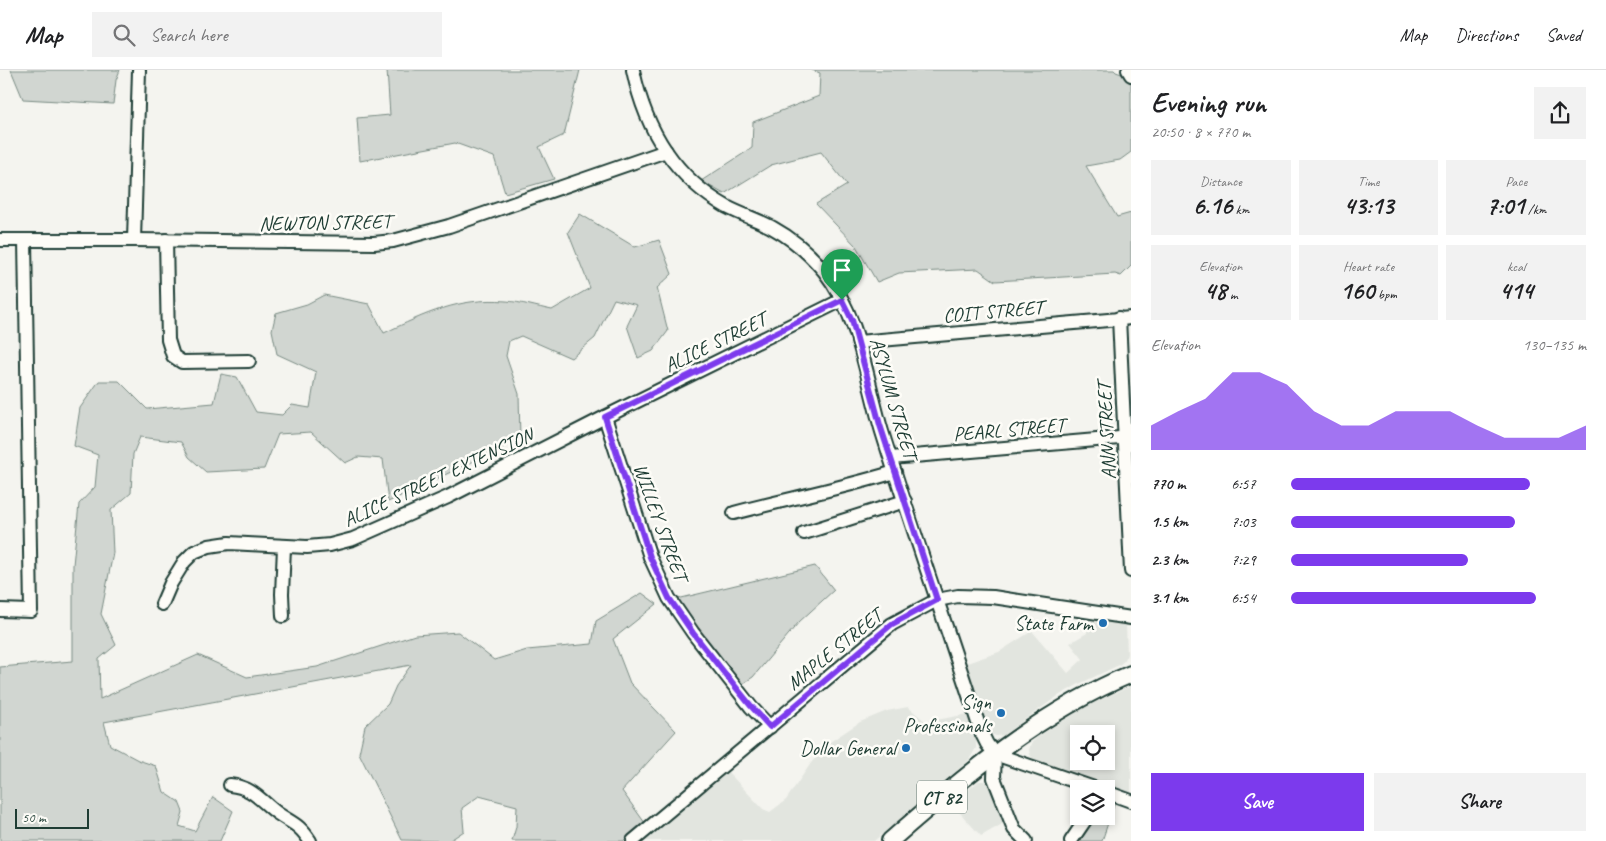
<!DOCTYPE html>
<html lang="en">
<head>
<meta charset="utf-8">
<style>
	:root { --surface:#fff; --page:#f2f2f2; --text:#202124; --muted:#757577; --line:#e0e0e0; --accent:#7c3aed }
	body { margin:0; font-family:Caveat,sans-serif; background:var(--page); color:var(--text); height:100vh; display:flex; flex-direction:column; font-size:19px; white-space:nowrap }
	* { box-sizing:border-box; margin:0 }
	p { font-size:16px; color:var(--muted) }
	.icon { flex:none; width:28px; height:28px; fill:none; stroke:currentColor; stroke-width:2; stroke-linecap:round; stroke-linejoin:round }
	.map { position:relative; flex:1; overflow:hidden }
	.side { display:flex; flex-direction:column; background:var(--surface); width:475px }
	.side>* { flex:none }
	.fabs { position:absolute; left:1070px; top:655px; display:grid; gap:10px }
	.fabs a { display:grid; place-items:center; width:45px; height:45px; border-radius:0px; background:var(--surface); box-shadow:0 2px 8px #0003; font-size:25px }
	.scale { position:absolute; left:15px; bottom:12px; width:74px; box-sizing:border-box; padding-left:5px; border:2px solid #1f3d34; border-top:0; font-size:14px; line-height:18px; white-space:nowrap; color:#1f3d34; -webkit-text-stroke:4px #fdfcf7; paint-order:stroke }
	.pin { position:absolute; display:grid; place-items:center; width:42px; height:42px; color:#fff; margin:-51px -21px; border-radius:50% 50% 50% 0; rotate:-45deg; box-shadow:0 0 5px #0007 }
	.pin .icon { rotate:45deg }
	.round { display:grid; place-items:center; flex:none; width:52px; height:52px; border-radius:0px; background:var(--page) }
	.overview { display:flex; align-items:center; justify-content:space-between; height:85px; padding:0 20px }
	h1 { font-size:28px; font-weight:700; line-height:38px }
	.stats { display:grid; grid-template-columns:repeat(3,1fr); gap:8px; height:85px; padding:5px 20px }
	.stats div { display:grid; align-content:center; border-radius:0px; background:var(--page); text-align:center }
	.stats b { font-size:25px; font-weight:700 }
	.stats small { font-size:14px; font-weight:400 }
	.stats p { font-size:14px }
	.chart { height:140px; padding:10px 20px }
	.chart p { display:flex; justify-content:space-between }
	.chart svg { width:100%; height:90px; margin-top:5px; fill:var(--accent); opacity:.7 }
	.cta { display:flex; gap:10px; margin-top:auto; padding:10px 20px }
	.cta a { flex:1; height:58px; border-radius:0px; background:var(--accent); color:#fff; font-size:20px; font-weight:700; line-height:58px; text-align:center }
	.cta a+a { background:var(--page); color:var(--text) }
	ul { padding:0 20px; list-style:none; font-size:16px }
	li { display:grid; grid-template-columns:80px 60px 1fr; align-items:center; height:38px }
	li i { height:12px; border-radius:6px; background:var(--accent) }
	header { display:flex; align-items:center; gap:30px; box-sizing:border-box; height:70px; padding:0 25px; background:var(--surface); border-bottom:1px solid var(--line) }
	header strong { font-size:24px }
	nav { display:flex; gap:28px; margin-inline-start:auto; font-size:18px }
	.search { width:350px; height:45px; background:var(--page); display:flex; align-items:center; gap:12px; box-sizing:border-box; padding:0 18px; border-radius:0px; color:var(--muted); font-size:19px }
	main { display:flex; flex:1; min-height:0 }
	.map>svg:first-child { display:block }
	.built { fill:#e2e5df; fill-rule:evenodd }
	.green { fill:#d1d6d1; stroke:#788a82 }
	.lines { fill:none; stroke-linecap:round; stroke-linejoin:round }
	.minor-casing { stroke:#1f3d34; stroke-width:16 }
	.major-casing { stroke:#1f3d34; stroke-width:20 }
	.minor { stroke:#fdfcf7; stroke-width:12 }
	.major { stroke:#fdfcf7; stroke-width:16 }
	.route-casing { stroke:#fff; stroke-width:10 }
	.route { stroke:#7c3aed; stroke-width:6 }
	.poi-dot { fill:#1f6fb2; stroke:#fdfcf7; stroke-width:2 }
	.labels { text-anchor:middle; stroke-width:5; stroke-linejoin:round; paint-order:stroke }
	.shield { fill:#fdfcf7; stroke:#62766e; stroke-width:1 }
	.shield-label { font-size:19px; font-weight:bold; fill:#1f3d34 }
	.street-label { font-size:20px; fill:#1f3d34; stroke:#fdfcf7 }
	.poi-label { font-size:20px; fill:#1f3d34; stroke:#fdfcf7; text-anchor:end }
</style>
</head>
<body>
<header>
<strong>Map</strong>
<div class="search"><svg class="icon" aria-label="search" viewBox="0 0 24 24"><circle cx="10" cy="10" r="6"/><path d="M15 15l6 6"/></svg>Search here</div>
<nav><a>Map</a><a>Directions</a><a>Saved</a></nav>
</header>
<main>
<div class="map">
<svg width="1131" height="771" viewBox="0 0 1131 771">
	<rect width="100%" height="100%" fill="#f4f4ef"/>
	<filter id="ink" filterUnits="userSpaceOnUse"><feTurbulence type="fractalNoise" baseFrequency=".02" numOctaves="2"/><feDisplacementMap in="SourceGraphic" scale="10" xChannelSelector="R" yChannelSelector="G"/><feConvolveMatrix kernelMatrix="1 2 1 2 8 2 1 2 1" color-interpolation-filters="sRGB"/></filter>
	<g filter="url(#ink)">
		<g class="built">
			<polygon points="1089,543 1126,553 1127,584 1125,590 1119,595 1079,614 1058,626 1003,665 996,666 988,663 964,594 999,582 1032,561 1068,603 1083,589 1070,573 1087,563"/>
			<path d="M1131,616V724L1039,692L1031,687L1029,680L1031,673L1039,666L1087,636ZM1079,664H1106V691H1079Z"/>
			<polygon points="908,637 926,652 968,644 976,669 976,678 969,690 874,771 641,771 725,699 763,739 770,742 786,730 811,693 827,674 860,652 887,641"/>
			<polygon points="979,711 984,711 990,714 996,726 1004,753 981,766 951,733"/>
		</g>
		<g class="green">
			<polygon points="11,0 120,0 116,10 113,34 23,29"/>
			<polygon points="387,0 580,0 564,65 539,77 554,109 505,123 494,87 455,73 360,91 357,48 390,45"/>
			<polygon points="812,0 1114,0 1116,2 1127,6 1131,13 1131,82 1120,90 1086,96 1117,147 1131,143 1131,196 1121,206 1115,204 995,211 978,199 899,203 877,212 856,176 816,134 847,115 821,82 771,95 724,124 701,111 752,78 753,52 819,26 820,3"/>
			<path d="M580,144L635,177L659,170L672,204L657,218L668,261L653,281L638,288L627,256L637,235L614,229L595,268L571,288L521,266L509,271L506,286L519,324L520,369L388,432L383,389L358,387L345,393L311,362L278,364L264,399L206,402L189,387L181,372L140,367L133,384L131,423L111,440L113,483L101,544L116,575L99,589L100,629L198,585L247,607L317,597L415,565L458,562L494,590L527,580L592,574L596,551L642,523L657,534L613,569L630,613L676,661L622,721L645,753L623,771H512L516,757L517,736L479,726L462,738L464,761L449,771L402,770L359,683L365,656L388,634L396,616L411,595L104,652L110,675L138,690L156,696L164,722L179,732L183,742L179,756L195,761L213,727L233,741L220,771H0V597L73,591V495L79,434L95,417L98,385L74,376L80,338L99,311H119L147,339L214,333L221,304L237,307L256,342L282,345L292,335L310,338L316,302L277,284L272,260L276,243L307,234L324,225L369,234L384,263C425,244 459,227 506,231C521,232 537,237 552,240L590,218L568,162Z"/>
			<polygon points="815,496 834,520 799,552 753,607 742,614 702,568 673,530"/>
			<polygon points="1109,731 1115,732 1102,771 1079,771 1096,746 1106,746 1106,733"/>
		</g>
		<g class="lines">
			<g class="minor-casing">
				<g id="minor">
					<path d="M633,0C645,58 674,107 727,137C742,145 759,150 773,158C793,169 810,184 824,201C861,248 866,310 883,365C914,465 949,563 981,662L987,674L995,684L1097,719"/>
					<polyline points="1128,0 1131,5"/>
					<polyline points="0,170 134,170 374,173 393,171 449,156 666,81"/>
					<polyline points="134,170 139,0"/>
					<polyline points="166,170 168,270 173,286 182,292 249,291"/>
					<polyline points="1119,248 1131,501"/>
					<polyline points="858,272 1131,248"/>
					<polyline points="605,347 650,487 669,528 693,563 751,637 770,657"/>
					<polyline points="891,388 1131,367"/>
					<path d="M734,443C788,429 842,418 895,402"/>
					<polyline points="804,463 905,431"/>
					<polyline points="162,534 171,513 184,492 194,482 209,476 229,473 307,477 330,475 353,469 448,427 605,347 842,230"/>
					<polyline points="0,540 31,541 25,170"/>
					<polyline points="283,546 282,524 284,477"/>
					<polyline points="995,684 994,708 1014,759 1026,771"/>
					<path d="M230,715C252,717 261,731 277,743C293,754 299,754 310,771"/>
					<polyline points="1106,722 1131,731"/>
					<polyline points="633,771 892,554 937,530 958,526 993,527 1131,548"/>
					<polyline points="1071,771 1088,746"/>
				</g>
			</g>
			<g class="major-casing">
				<path id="major" d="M890,771C964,706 1040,642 1131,604"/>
			</g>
			<use href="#minor" class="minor"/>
			<use href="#major" class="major"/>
		</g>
	</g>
	<g class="lines" filter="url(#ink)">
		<g class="route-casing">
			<polygon id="route" points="842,230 852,250 880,355 937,530 892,554 770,657 751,636 722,600 693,563 669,528 650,487 605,347"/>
		</g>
		<use href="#route" class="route"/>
	</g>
	<g class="poi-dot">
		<circle cx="1103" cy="553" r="5"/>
		<circle cx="1001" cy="643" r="5"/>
		<circle cx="906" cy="678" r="5"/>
	</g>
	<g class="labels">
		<rect class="shield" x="917" y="710.5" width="50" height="33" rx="4"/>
		<g class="shield-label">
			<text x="942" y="734">CT 82</text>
		</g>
		<g class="street-label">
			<text transform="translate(325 152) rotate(-1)" y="7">NEWTON STREET</text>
			<text transform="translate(993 241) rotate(-5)" y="7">COIT STREET</text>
			<text transform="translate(715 272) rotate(-26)" y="7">ALICE STREET</text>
			<text transform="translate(894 328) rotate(74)" y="7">ASYLUM STREET</text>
			<text transform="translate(1009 359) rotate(-5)" y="7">PEARL STREET</text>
			<text transform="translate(1106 361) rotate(-93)" y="7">ANN STREET</text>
			<text transform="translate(438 407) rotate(-25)" y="7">ALICE STREET EXTENSION</text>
			<text transform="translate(661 452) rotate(70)" y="7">WILLEY STREET</text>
			<text transform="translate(834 579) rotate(-39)" y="7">MAPLE STREET</text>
		</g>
		<g class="poi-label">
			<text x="1093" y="560">State Farm</text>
			<text x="991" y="639">Sign<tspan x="991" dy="23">Professionals</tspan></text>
			<text x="896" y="685">Dollar General</text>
		</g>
	</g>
</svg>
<div class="fabs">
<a><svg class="icon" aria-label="locate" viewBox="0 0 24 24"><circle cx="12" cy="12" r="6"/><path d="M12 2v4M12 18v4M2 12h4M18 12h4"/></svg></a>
<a><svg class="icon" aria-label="layers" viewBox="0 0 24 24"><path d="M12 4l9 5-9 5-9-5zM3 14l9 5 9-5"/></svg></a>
</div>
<div class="scale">50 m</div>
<div class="pin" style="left:842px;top:230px;background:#1e9e55"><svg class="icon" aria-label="arrive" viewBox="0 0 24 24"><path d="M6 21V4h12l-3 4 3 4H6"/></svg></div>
</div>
<section class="side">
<div class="overview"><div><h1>Evening run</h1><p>20:50 · 8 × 770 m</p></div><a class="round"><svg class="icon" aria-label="share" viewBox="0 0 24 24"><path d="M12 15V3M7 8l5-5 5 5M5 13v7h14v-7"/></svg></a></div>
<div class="stats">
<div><p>Distance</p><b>6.16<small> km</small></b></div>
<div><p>Time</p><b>43:13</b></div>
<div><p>Pace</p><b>7:01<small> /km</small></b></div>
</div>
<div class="stats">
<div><p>Elevation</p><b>48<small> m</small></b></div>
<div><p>Heart rate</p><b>160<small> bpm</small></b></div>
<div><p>kcal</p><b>414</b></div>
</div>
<div class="chart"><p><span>Elevation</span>130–135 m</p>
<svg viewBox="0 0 160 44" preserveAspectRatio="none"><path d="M0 44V32L10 25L20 19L30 6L40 6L50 12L60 25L70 32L80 32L90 25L100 25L110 25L120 32L130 38L140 38L150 38L160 32V44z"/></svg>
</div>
<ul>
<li><b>770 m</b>6:57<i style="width:81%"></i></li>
<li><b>1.5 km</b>7:03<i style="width:76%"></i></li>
<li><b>2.3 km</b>7:29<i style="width:60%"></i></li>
<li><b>3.1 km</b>6:54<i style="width:83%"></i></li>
</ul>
<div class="cta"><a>Save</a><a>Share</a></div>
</section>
</main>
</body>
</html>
